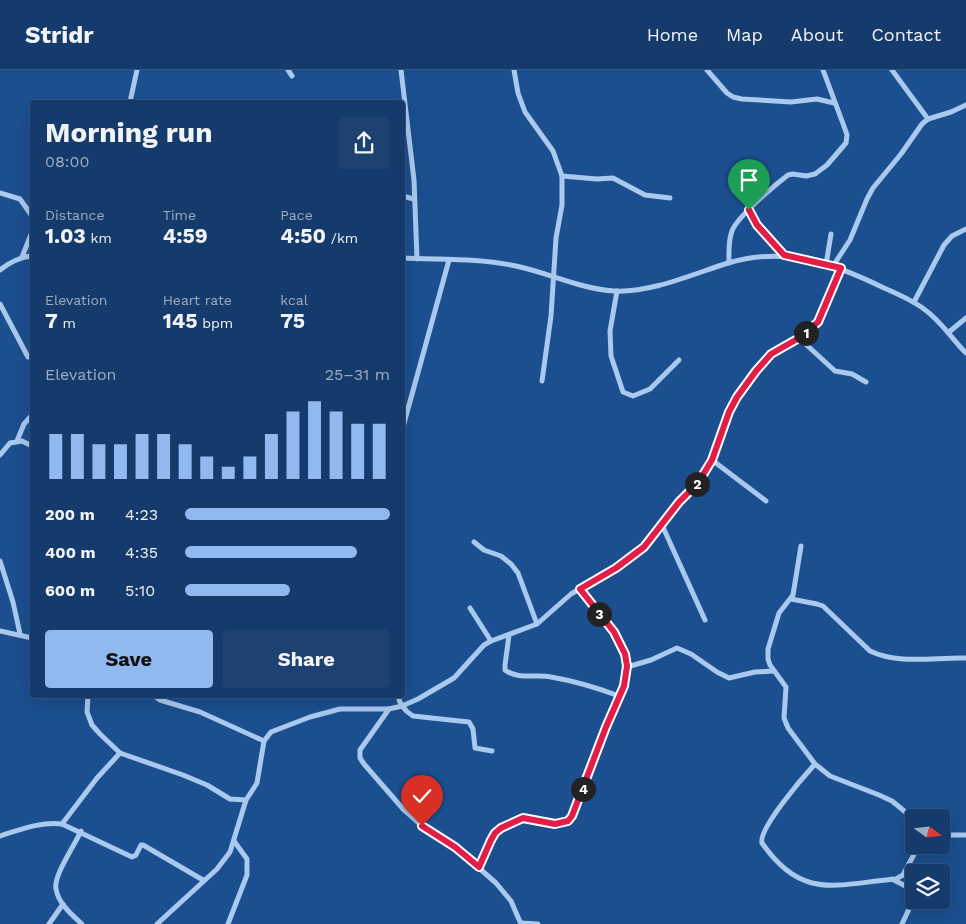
<!DOCTYPE html>
<html lang="en">
<head>
<meta charset="utf-8">
<style>
	:root { --surface:#143b6b; --page:#1d4271; --text:#f1f3f6; --muted:#9dadc1; --line:#33557e; --accent:#90b9f0 }
	body { margin:0; font-family:"Work Sans",sans-serif; background:var(--page); color:var(--text); height:100vh; display:flex; flex-direction:column; font-size:19px; white-space:nowrap }
	* { box-sizing:border-box; margin:0 }
	p { font-size:16px; color:var(--muted) }
	.icon { flex:none; width:28px; height:28px; fill:none; stroke:currentColor; stroke-width:2; stroke-linecap:round; stroke-linejoin:round }
	.map { position:relative; flex:1; overflow:hidden }
	.side { position:absolute; left:30px; top:30px; width:375px; height:598px; display:flex; flex-direction:column; background:var(--surface); border-radius:5px; box-shadow:0 5px 20px #0002,0 0 0 1px var(--line) }
	.side>* { flex:none }
	.needle { width:32px; rotate:105deg }
	.buttons { position:absolute; left:905px; top:739px; display:grid; gap:10px }
	.buttons a { display:grid; place-items:center; width:45px; height:45px; border-radius:5px; background:var(--surface); box-shadow:0 5px 20px #0002,0 0 0 1px var(--line); font-size:25px }
	.pin { position:absolute; display:grid; place-items:center; width:42px; height:42px; color:#fff; margin:-51px -21px; border-radius:50% 50% 50% 0; rotate:-45deg; box-shadow:0 0 5px #0007 }
	.pin .icon { rotate:45deg }
	.km { position:absolute; width:25px; height:25px; margin:-12px; border-radius:50%; background:#222; color:#fff; font-size:14px; line-height:25px; text-align:center }
	.round { display:grid; place-items:center; flex:none; width:52px; height:52px; border-radius:5px; background:var(--page) }
	.overview { display:flex; align-items:center; justify-content:space-between; height:85px; padding:0 15px }
	h1 { font-size:28px; font-weight:700; line-height:38px }
	.metrics { display:grid; grid-template-columns:repeat(3,1fr); gap:8px; height:85px; padding:5px 15px }
	.metrics div { display:grid; align-content:center }
	.metrics b { font-size:21px; font-weight:700 }
	.metrics small { font-size:14px; font-weight:400 }
	.metrics p { font-size:14px }
	.chart { height:140px; padding:10px 15px }
	.chart p { display:flex; justify-content:space-between }
	.chart svg { width:100%; height:90px; margin-top:5px; stroke:var(--accent); stroke-width:6 }
	.action { display:flex; gap:10px; margin-top:auto; padding:10px 15px }
	.action a { flex:1; height:58px; border-radius:5px; background:var(--accent); color:#111; font-size:20px; font-weight:700; line-height:58px; text-align:center }
	.action a+a { background:var(--page); color:var(--text) }
	ul { padding:0 15px; list-style:none; font-size:16px }
	li { display:grid; grid-template-columns:80px 60px 1fr; align-items:center; height:38px }
	li i { height:12px; border-radius:6px; background:var(--accent) }
	header { display:flex; align-items:center; gap:30px; box-sizing:border-box; height:70px; padding:0 25px; background:var(--surface); border-bottom:1px solid var(--line) }
	header strong { font-size:24px }
	nav { display:flex; gap:28px; margin-inline-start:auto; font-size:18px }
	.map>svg:first-child { display:block }
	.lines { fill:none; stroke-linecap:round; stroke-linejoin:round }
	.minor { stroke:#a9c9ee; stroke-width:5 }
	.route-casing { stroke:#fff; stroke-width:10 }
	.route { stroke:#e11d48; stroke-width:6 }
</style>
</head>
<body>
<header>
<strong>Stridr</strong>
<nav><a>Home</a><a>Map</a><a>About</a><a>Contact</a></nav>
</header>
<div class="map">
<svg width="966" height="854" viewBox="0 0 966 854">
	<rect width="100%" height="100%" fill="#1b4f8f"/>
	<g class="lines">
		<g class="minor">
			<polyline points="288,0 292,6"/>
			<polyline points="401,0 414,110 417,189"/>
			<polyline points="514,0 518,23 525,42 553,81 562,106 562,135 556,168 551,246 542,311"/>
			<polyline points="707,0 727,23 733,27 742,29 791,32 817,29 834,33"/>
			<polyline points="892,0 928,49"/>
			<polyline points="130,32 137,0"/>
			<polyline points="562,106 597,109 613,108 645,125 670,128"/>
			<polyline points="0,123 20,129 32,146"/>
			<polyline points="402,126 414,129"/>
			<polyline points="749,140 757,155 783,185"/>
			<polyline points="22,187 32,162"/>
			<path d="M402,188C441,190 478,188 516,196C549,203 581,219 614,221C651,223 693,204 728,193C786,176 833,193 884,218C898,224 912,230 924,239C941,251 952,269 966,283"/>
			<path d="M729,193C729,183 728,171 732,161C737,147 775,115 788,105L793,104L806,106L815,104L827,95L846,73L847,65L845,59L823,0"/>
			<polyline points="826,195 831,164"/>
			<polyline points="833,196 850,170 867,129 873,118 901,84 922,54 928,49 951,42 966,35"/>
			<path d="M0,200C10,192 20,187 32,186"/>
			<polyline points="617,221 610,261 611,286 623,322 633,326 650,319 679,290"/>
			<polyline points="914,232 944,175 952,166 966,159"/>
			<polyline points="0,234 28,287"/>
			<polyline points="949,262 966,248"/>
			<polyline points="799,268 835,301 852,304 866,312"/>
			<polyline points="403,357 449,190"/>
			<polyline points="17,371 24,354 32,345"/>
			<polyline points="0,385 10,373 22,371 32,376"/>
			<polyline points="712,390 766,431"/>
			<polyline points="662,455 705,550"/>
			<polyline points="474,472 484,480 501,486 511,494 518,503 537,554"/>
			<polyline points="801,476 793,525 779,543 768,579 768,589 770,595 786,617 784,648 788,658 815,694 830,706 879,725 892,731 914,749"/>
			<polyline points="0,491 13,532 20,564"/>
			<path d="M791,529L817,534L823,536L870,581C899,595 935,587 966,588"/>
			<polyline points="470,538 491,571"/>
			<polyline points="0,561 32,568"/>
			<path d="M509,565L505,595V600C518,610 536,604 551,607C574,611 598,618 619,626"/>
			<polyline points="627,597 651,590 677,578 691,584 717,602 729,608 755,602 774,601"/>
			<polyline points="88,625 87,642 92,655 100,664 120,683 183,705 207,715 230,729 246,730"/>
			<polyline points="153,625 160,630 200,642 264,671"/>
			<path d="M398,625C399,635 405,641 413,646L469,652L473,659L475,678L492,681"/>
			<polyline points="389,639 360,680 360,688 364,694 404,740 422,756 455,777 496,813 511,831 521,854"/>
			<path d="M815,694C804,706 758,759 762,773C802,831 836,814 896,809L903,805L919,775"/>
			<polyline points="62,754 97,708 120,683"/>
			<path d="M81,761C75,775 53,806 56,819C58,833 72,845 82,854"/>
			<polyline points="941,765 966,765"/>
			<path d="M0,766C19,760 42,751 62,754L132,787L136,785L141,775H143L203,810"/>
			<path d="M479,797C484,786 488,771 496,762C501,758 522,747 527,748C545,750 564,764 575,741L606,657L624,616L627,597L625,584L614,562L580,519"/>
			<polyline points="892,809 911,819 913,822 909,839 902,854"/>
			<polyline points="521,853 538,854"/>
			<polyline points="49,854 63,834"/>
			<polyline points="157,854 217,799 230,782 246,730 257,713 264,671 271,662 310,647 340,639 389,639 402,636 418,629 454,608 484,575 491,571 537,554 571,524 616,497 644,477 679,432 697,413 712,390 729,342 752,306 771,284 799,268 818,252 841,198"/>
			<polyline points="228,854 247,805 247,789 234,771"/>
		</g>
	</g>
	<g class="lines">
		<g class="route-casing">
			<polyline id="route" points="422,756 455,777 479,797 491,770 495,763 501,758 523,748 555,754 568,751 572,746 606,657 624,616 627,596 625,584 614,562 580,519 616,498 644,477 679,432 698,413 712,390 729,342 737,327 756,301 771,284 799,268 818,252 841,198 784,185 757,155 749,140"/>
		</g>
		<use href="#route" class="route"/>
	</g>
</svg>
<div class="buttons">
<a><svg class="needle" viewBox="-14 -14 28 28"><path d="M0-13l5 13h-10z" fill="#e53935"/><path d="M0 13l5-13h-10z" fill="#9dadc1"/></svg></a>
<a><svg class="icon" aria-label="layers" viewBox="0 0 24 24"><path d="M12 4l9 5-9 5-9-5zM3 14l9 5 9-5"/></svg></a>
</div>
<div class="pin" style="left:749px;top:140px;background:#1e9e55"><svg class="icon" aria-label="arrive" viewBox="0 0 24 24"><path d="M6 21V4h12l-3 4 3 4H6"/></svg></div>
<div class="pin" style="left:422px;top:756px;background:#d93025"><svg class="icon" aria-label="check" viewBox="0 0 24 24"><path d="M5 12l5 5 9-10"/></svg></div>
<b class="km" style="left:806px;top:263px">1</b>
<b class="km" style="left:697px;top:414px">2</b>
<b class="km" style="left:599px;top:544px">3</b>
<b class="km" style="left:583px;top:719px">4</b>
<section class="side">
<div class="overview"><div><h1>Morning run</h1><p>08:00</p></div><a class="round"><svg class="icon" aria-label="share" viewBox="0 0 24 24"><path d="M12 15V3M7 8l5-5 5 5M5 13v7h14v-7"/></svg></a></div>
<div class="metrics">
<div><p>Distance</p><b>1.03<small> km</small></b></div>
<div><p>Time</p><b>4:59</b></div>
<div><p>Pace</p><b>4:50<small> /km</small></b></div>
</div>
<div class="metrics">
<div><p>Elevation</p><b>7<small> m</small></b></div>
<div><p>Heart rate</p><b>145<small> bpm</small></b></div>
<div><p>kcal</p><b>75</b></div>
</div>
<div class="chart"><p><span>Elevation</span>25–31 m</p>
<svg viewBox="0 0 160 44" preserveAspectRatio="none"><path d="M5 44V22M15 44V22M25 44V27M35 44V27M45 44V22M55 44V22M65 44V27M75 44V33M85 44V38M95 44V33M105 44V22M115 44V11M125 44V6M135 44V11M145 44V17M155 44V17"/></svg>
</div>
<ul>
<li><b>200 m</b>4:23<i style="width:100%"></i></li>
<li><b>400 m</b>4:35<i style="width:84%"></i></li>
<li><b>600 m</b>5:10<i style="width:51%"></i></li>
</ul>
<div class="action"><a>Save</a><a>Share</a></div>
</section>
</div>
</body>
</html>
